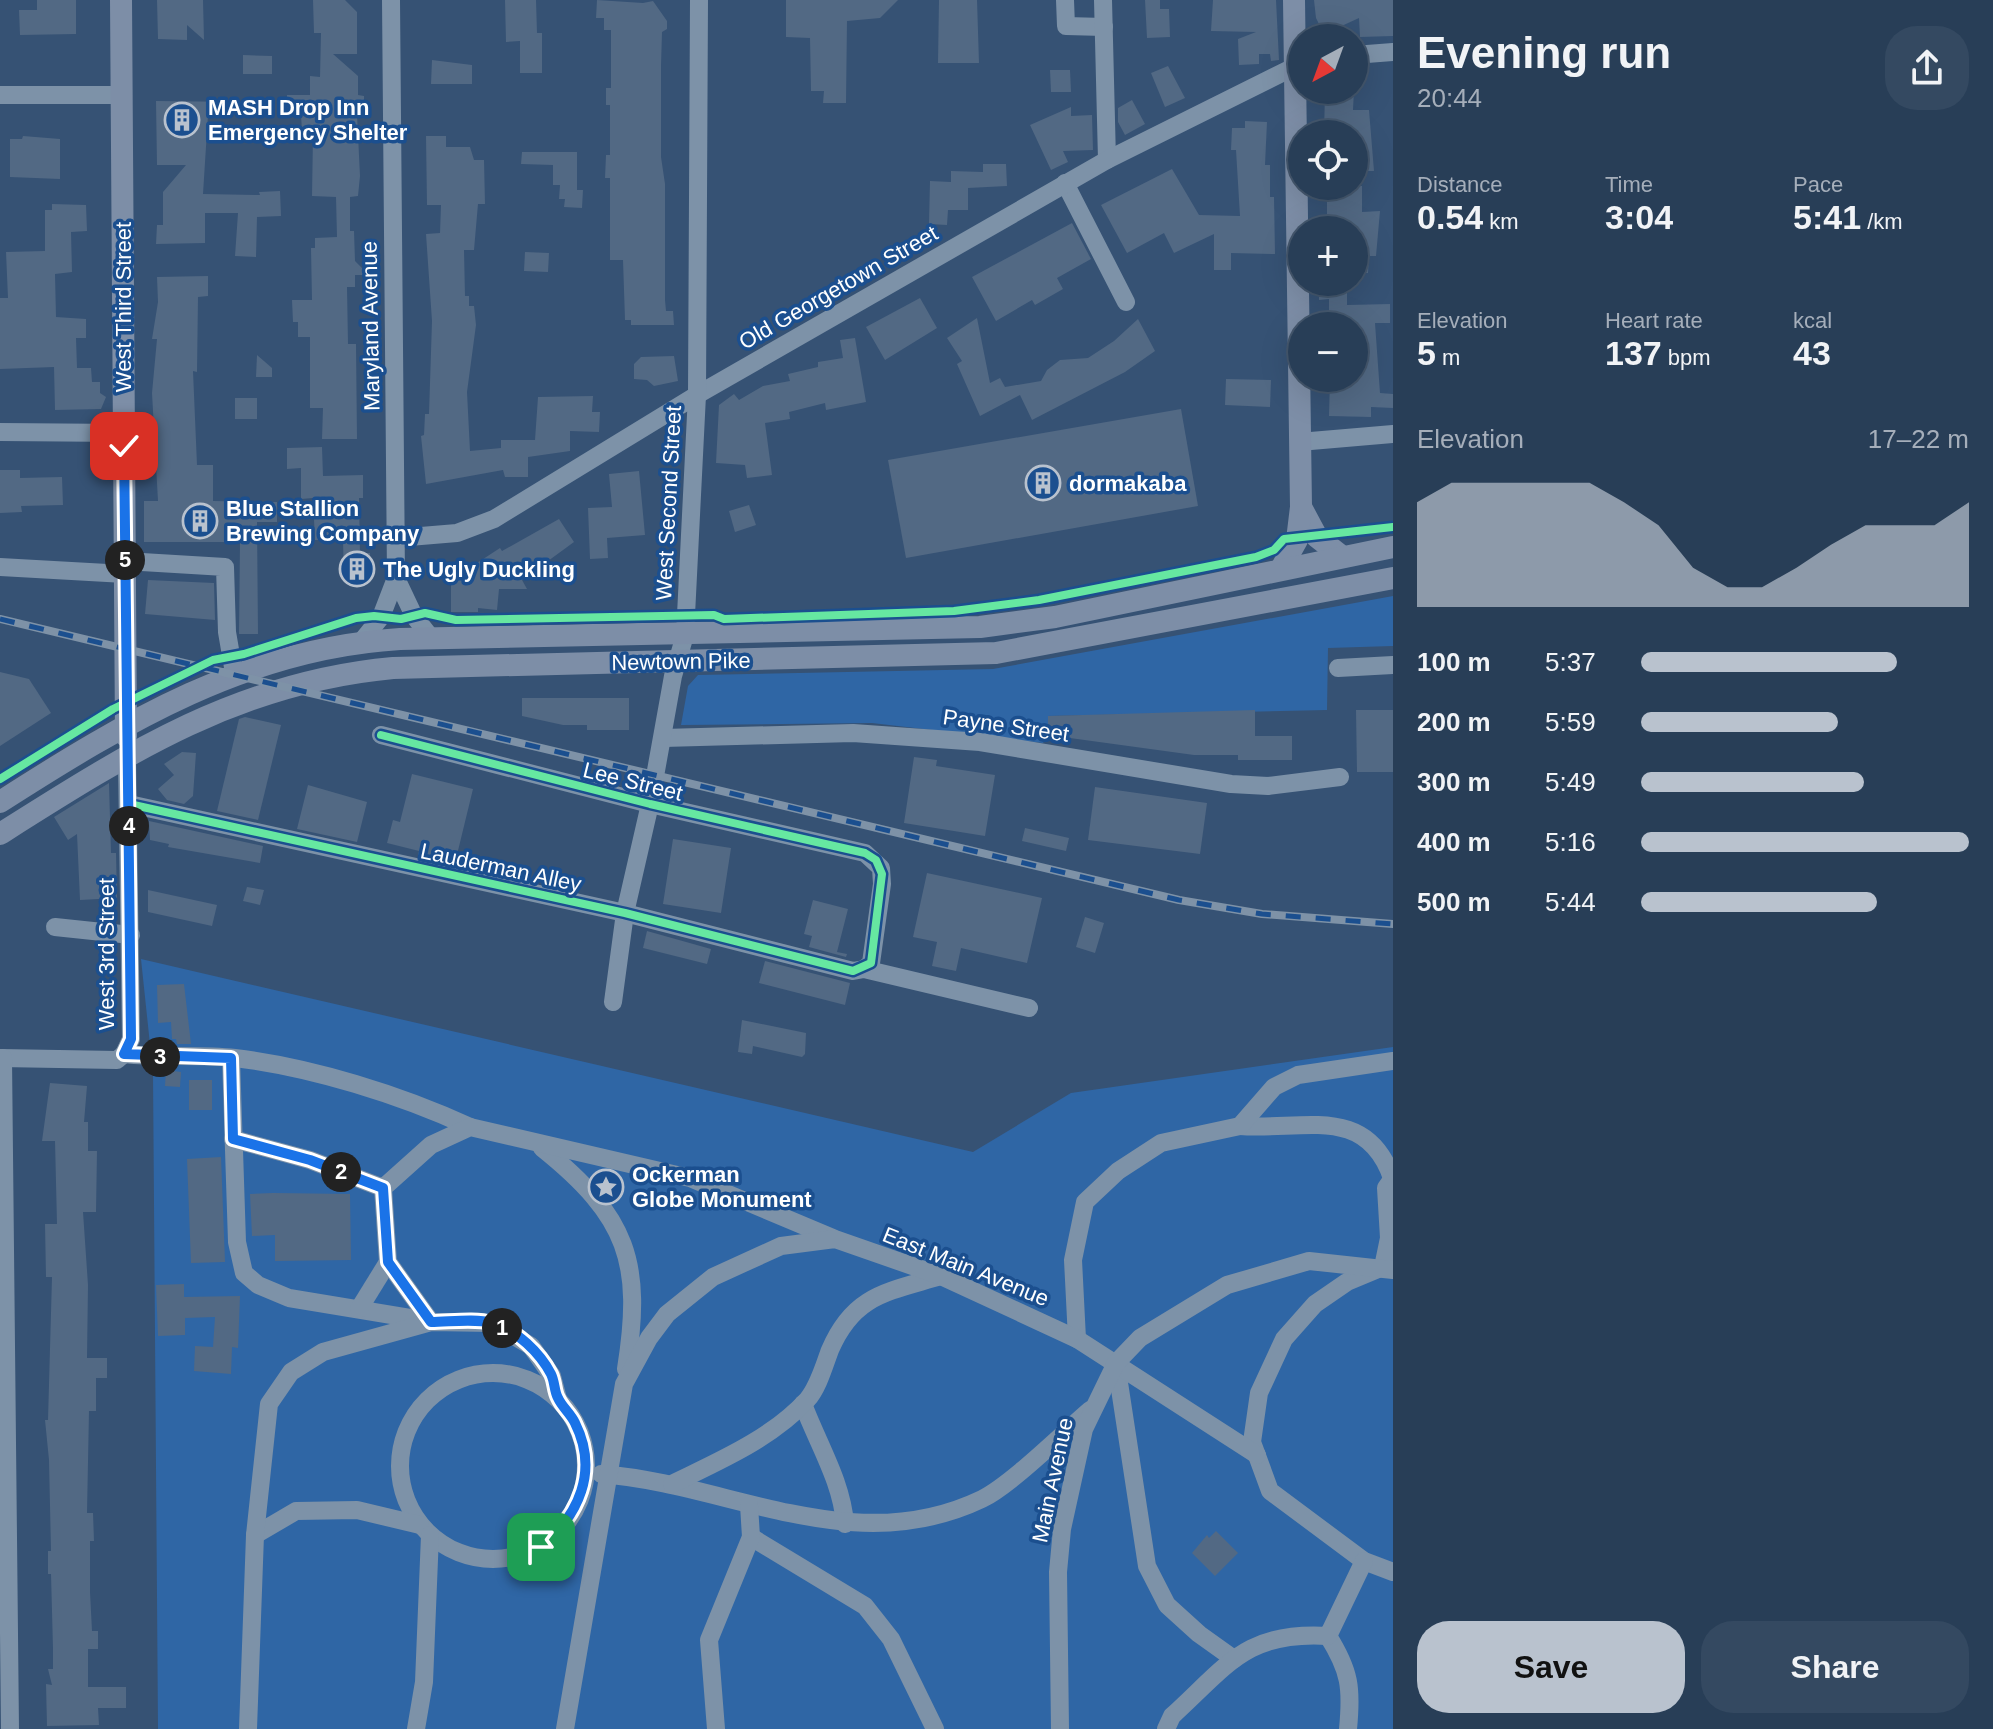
<!DOCTYPE html>
<html lang="en">
<head>
<meta charset="utf-8">
<style>
	:root { --surface:#283e57; --page:#344961; --text:#f1f3f6; --muted:#a5aeba; --line:#44576d; --accent:#b9c2ce }
	body { margin:0; font-family:Arial,sans-serif; background:var(--page); color:var(--text); height:100vh; display:flex; flex-direction:column; font-size:30px; white-space:nowrap }
	* { box-sizing:border-box; margin:0 }
	p { font-size:26px; color:var(--muted) }
	.icon { flex:none; width:44px; height:44px; fill:none; stroke:currentColor; stroke-width:2; stroke-linecap:round; stroke-linejoin:round }
	.map { position:relative; flex:1; overflow:hidden }
	.drawer { display:flex; flex-direction:column; background:var(--surface); width:600px }
	.drawer>* { flex:none }
	.needle { width:52px; rotate:221deg }
	.fabs { position:absolute; left:1288px; top:24px; display:grid; gap:16px }
	.fabs a { display:grid; place-items:center; width:80px; height:80px; border-radius:50%; background:var(--surface); box-shadow:0 8px 32px #0002,0 0 0 2px var(--line); font-size:40px }
	.pin { position:absolute; display:grid; place-items:center; width:68px; height:68px; color:#fff; margin:-34px; border-radius:16px; box-shadow:0 4px 12px #0006 }
	.km { position:absolute; width:40px; height:40px; margin:-20px; border-radius:50%; background:#222; color:#fff; font-size:22px; line-height:40px; text-align:center }
	.round { display:grid; place-items:center; flex:none; width:84px; height:84px; border-radius:32px; background:var(--page) }
	.head { display:flex; align-items:center; justify-content:space-between; height:136px; padding:0 24px }
	h1 { font-size:44px; font-weight:700; line-height:60px }
	.metrics { display:grid; grid-template-columns:repeat(3,1fr); gap:12px; height:136px; padding:8px 24px }
	.metrics div { display:grid; align-content:center }
	.metrics b { font-size:34px; font-weight:700 }
	.metrics small { font-size:22px; font-weight:400 }
	.metrics p { font-size:22px }
	.chart { height:224px; padding:16px 24px }
	.chart p { display:flex; justify-content:space-between }
	.chart svg { width:100%; height:144px; margin-top:8px; fill:var(--accent); opacity:.7 }
	.cta { display:flex; gap:16px; margin-top:auto; padding:16px 24px }
	.cta a { flex:1; height:92px; border-radius:32px; background:var(--accent); color:#111; font-size:32px; font-weight:700; line-height:92px; text-align:center }
	.cta a+a { background:var(--page); color:var(--text) }
	ul { padding:0 24px; list-style:none; font-size:26px }
	li { display:grid; grid-template-columns:128px 96px 1fr; align-items:center; height:60px }
	li i { height:20px; border-radius:10px; background:var(--accent) }
	main { display:flex; flex:1; min-height:0 }
	.map>svg:first-child { display:block }
	.green { fill:#2f66a5 }
	.building { fill:#526984 }
	.lines { fill:none; stroke-linecap:round; stroke-linejoin:round }
	.minor { stroke:#7d92a8; stroke-width:18 }
	.major { stroke:#7d8ea7; stroke-width:22 }
	.rail-casing { stroke:#7e92a7; stroke-width:8 }
	.rail { stroke:#1b4f8f; stroke-width:5; stroke-dasharray:15; stroke-linecap:butt }
	.cycleway-casing { stroke:#1b4f8f; stroke-width:13 }
	.cycleway { stroke:#66e7a1; stroke-width:8 }
	.route-casing { stroke:#fff; stroke-width:16 }
	.route { stroke:#1a73e8; stroke-width:10 }
	.labels { text-anchor:middle; stroke-width:7; stroke-linejoin:round; paint-order:stroke }
	.poi-label { font-size:22px; font-weight:bold; fill:#fff; stroke:#1b4f8f; text-anchor:start }
	.street-label { font-size:22px; fill:#fff; stroke:#1b4f8f }
</style>
</head>
<body>
<main>
<div class="map">
<svg width="1393" height="1729" viewBox="0 0 1393 1729">
	<rect width="100%" height="100%" fill="#365274"/>
	<g class="green">
		<polygon points="1393,596 1393,646 1328,648 1327,710 1048,716 1048,735 1043,743 872,723 681,725 688,686 698,675 993,669"/>
		<polygon points="141,959 973,1152 1071,1093 1393,1047 1393,1729 158,1729 153,1073"/>
	</g>
	<g class="building">
		<polygon points="37,0 76,0 76,34 20,35 19,10 37,10"/>
		<polygon points="157,0 203,0 204,40 187,25 187,40 158,39"/>
		<polygon points="313,0 345,0 357,12 357,54 333,54 358,76 358,95 364,96 364,114 357,114 360,176 358,196 350,197 350,231 354,231 355,261 369,275 355,275 355,287 347,287 348,344 356,344 357,439 322,439 323,408 310,408 310,337 298,337 298,322 293,322 292,300 312,300 311,248 315,248 315,238 337,237 336,197 312,196 313,135 302,132 301,114 287,114 287,95 310,95 310,76 320,77 321,33 314,33"/>
		<polygon points="505,0 536,0 537,33 542,33 542,73 520,73 520,41 506,42"/>
		<polygon points="597,0 643,3 653,1 667,21 667,29 662,32 661,66 661,157 665,184 665,300 666,311 673,311 674,325 631,325 631,320 625,320 623,260 610,260 610,178 605,178 606,155 610,155 610,105 606,105 606,88 611,88 611,30 604,30 604,18 596,18"/>
		<polygon points="786,0 898,0 880,18 847,21 846,103 823,103 824,91 811,91 810,38 786,37"/>
		<polygon points="939,0 977,0 979,63 938,63"/>
		<polygon points="1145,0 1160,0 1160,9 1169,9 1170,37 1147,38"/>
		<polygon points="1213,0 1276,0 1279,60 1271,61 1270,54 1259,54 1259,64 1239,65 1238,39 1256,32 1211,31"/>
		<polygon points="1314,0 1393,0 1393,36 1360,37 1359,18 1324,34 1316,18"/>
		<polygon points="243,55 272,56 272,74 243,74"/>
		<polygon points="432,60 472,65 472,84 431,84"/>
		<polygon points="1168,66 1185,98 1165,107 1151,73"/>
		<polygon points="1050,70 1070,70 1071,92 1051,92"/>
		<polygon points="1325,90 1354,90 1353,110 1369,110 1374,171 1354,171 1354,134 1324,134"/>
		<polygon points="1132,100 1145,124 1125,135 1118,122 1118,108"/>
		<polygon points="156,101 245,102 246,112 208,115 203,194 260,195 259,192 280,191 281,216 257,217 256,257 235,256 238,213 205,213 205,243 156,244 157,225 163,225 163,192 186,165 157,165"/>
		<polygon points="1071,107 1071,116 1092,115 1093,150 1063,151 1068,162 1051,170 1030,125"/>
		<polygon points="1245,121 1267,122 1265,165 1270,165 1270,197 1274,197 1275,254 1231,253 1231,270 1214,270 1214,234 1174,253 1164,233 1127,253 1101,205 1172,169 1199,215 1240,216 1236,150 1231,150 1232,128 1245,128"/>
		<polygon points="23,136 60,139 60,179 10,177 10,139 22,139"/>
		<polygon points="426,136 446,136 446,147 470,147 474,160 484,160 485,204 478,204 474,250 464,250 465,296 469,296 469,306 474,306 476,325 467,392 470,451 501,448 501,440 535,440 538,397 593,396 592,412 600,412 599,432 570,431 570,451 528,457 528,477 505,477 503,470 426,484 421,436 424,435 425,414 429,414 432,321 426,234 440,233 441,205 427,205"/>
		<polygon points="522,152 577,152 577,190 583,190 582,208 564,207 565,199 559,199 560,185 553,185 553,165 521,164"/>
		<polygon points="983,164 1006,164 1007,186 968,188 968,210 948,210 947,225 929,224 930,181 951,182 951,171 983,172"/>
		<polygon points="1327,186 1362,186 1362,212 1380,211 1376,256 1369,256 1368,273 1354,273 1354,230 1327,230"/>
		<polygon points="52,204 86,205 87,231 71,232 72,272 55,274 56,317 86,319 86,338 76,338 77,368 91,368 92,382 100,382 100,393 106,397 101,409 55,410 54,367 0,369 0,298 8,298 6,252 45,251 45,210 52,210"/>
		<polygon points="1072,223 1091,259 1057,278 1063,289 1035,305 1032,300 996,321 972,277"/>
		<polygon points="525,252 549,253 548,272 524,271"/>
		<polygon points="208,276 208,296 198,297 197,372 193,371 197,465 213,465 213,501 277,502 277,522 257,522 258,634 239,634 240,542 144,542 144,501 158,501 152,393 157,339 152,339 158,302 157,277"/>
		<polygon points="1319,282 1347,282 1347,305 1390,304 1390,323 1375,323 1380,393 1393,394 1393,408 1371,407 1371,417 1329,416 1330,378 1354,378 1354,324 1329,324 1329,299 1319,300"/>
		<polygon points="920,298 937,328 885,360 866,327"/>
		<polygon points="977,318 990,383 1000,378 1005,387 1041,381 1047,370 1060,360 1088,358 1114,341 1138,319 1155,351 1125,372 1032,420 1020,395 980,416 957,364 962,361 947,338"/>
		<polygon points="855,338 866,402 826,410 825,403 789,412 790,419 765,423 772,475 747,478 745,465 716,463 719,405 734,394 739,400 763,386 790,381 788,374 818,367 818,362 843,358 840,340"/>
		<polygon points="257,355 272,368 272,377 256,377"/>
		<polygon points="674,356 678,381 654,386 647,380 634,379 634,364 641,357"/>
		<polygon points="1226,379 1271,380 1270,407 1225,405"/>
		<rect x="235" y="398" width="22" height="21"/>
		<polygon points="1181,409 1198,506 906,558 888,460"/>
		<polygon points="322,447 323,476 363,475 363,498 359,498 360,553 370,553 371,575 361,581 344,581 343,540 315,540 313,498 301,499 301,468 287,469 287,448"/>
		<polygon points="0,470 20,470 20,478 62,477 63,505 21,506 22,512 0,513"/>
		<polygon points="639,471 645,535 607,538 608,558 590,559 588,508 612,507 609,474"/>
		<polygon points="749,505 756,525 735,532 729,511"/>
		<polygon points="559,519 574,542 522,580 527,589 499,589 497,610 478,608 478,612 451,612 451,580 500,548 502,551"/>
		<polygon points="148,580 214,583 215,620 145,614"/>
		<polygon points="0,672 29,679 51,713 0,746"/>
		<polygon points="522,698 629,698 629,730 587,730 587,725 563,725 522,716"/>
		<polygon points="1255,710 1255,736 1292,736 1292,760 1238,760 1238,755 1194,755 1048,735 1048,716"/>
		<polygon points="1356,710 1393,710 1393,772 1357,772"/>
		<polygon points="245,717 281,725 258,820 217,811 239,719"/>
		<polygon points="182,752 196,753 193,796 184,804 167,800 158,789 174,775 164,764"/>
		<polygon points="914,757 937,760 936,766 995,775 985,836 904,823"/>
		<polygon points="412,774 473,789 455,863 418,855 419,851 387,843 393,820 400,822"/>
		<polygon points="109,783 111,853 116,853 117,898 80,900 77,834 68,840 54,817"/>
		<polygon points="308,785 367,802 357,842 297,829"/>
		<polygon points="1095,787 1207,803 1200,854 1088,840"/>
		<polygon points="149,821 263,846 260,863 168,847 169,844 150,840"/>
		<polygon points="1025,828 1069,838 1066,851 1022,841"/>
		<polygon points="673,839 731,848 721,913 663,904"/>
		<polygon points="927,873 1042,898 1027,963 961,948 956,971 932,966 937,942 913,937"/>
		<polygon points="247,887 264,890 260,905 243,901"/>
		<polygon points="148,890 217,905 212,926 148,912"/>
		<polygon points="813,900 848,909 837,952 847,954 846,957 809,947 812,936 804,934"/>
		<polygon points="1085,917 1104,923 1095,953 1076,947"/>
		<polygon points="647,931 711,949 707,964 643,948"/>
		<polygon points="765,961 850,983 845,1005 759,983"/>
		<polygon points="184,984 191,1044 177,1044 176,1039 172,1039 171,1022 158,1023 157,985"/>
		<polygon points="742,1020 806,1033 805,1054 802,1057 753,1046 752,1054 738,1052"/>
		<polygon points="166,1070 181,1072 180,1087 165,1086"/>
		<rect x="189" y="1080" width="23" height="30"/>
		<polygon points="50,1083 87,1086 84,1122 88,1122 88,1151 97,1151 96,1212 83,1212 88,1285 87,1358 107,1358 107,1378 96,1378 96,1411 89,1411 87,1513 93,1513 94,1541 90,1541 90,1592 92,1631 98,1631 98,1649 88,1649 88,1687 126,1687 126,1708 98,1708 99,1725 47,1726 46,1684 52,1685 48,1669 53,1669 53,1649 51,1574 48,1574 48,1551 51,1551 49,1460 45,1420 48,1420 52,1277 46,1277 45,1224 57,1224 55,1141 42,1141"/>
		<polygon points="221,1157 225,1262 191,1263 187,1159"/>
		<polygon points="273,1193 350,1194 351,1260 275,1261 275,1235 252,1236 250,1194"/>
		<polygon points="184,1284 184,1297 240,1296 238,1348 232,1347 231,1374 194,1371 195,1346 213,1347 215,1317 185,1318 185,1335 158,1336 156,1285"/>
		<polygon points="1216,1531 1238,1553 1215,1576 1192,1553 1207,1535 1209,1538"/>
	</g>
	<g class="lines">
		<g class="minor">
			<polyline points="1065,0 1066,26 1104,27"/>
			<polyline points="1103,0 1107,160"/>
			<polyline points="1354,55 1393,52"/>
			<polyline points="0,95 121,95"/>
			<polyline points="1065,183 1126,302"/>
			<polyline points="0,432 124,433"/>
			<polyline points="1299,442 1393,434"/>
			<polyline points="397,538 457,533 494,519 697,395 1107,160 1302,63"/>
			<polyline points="125,561 225,567 227,632 234,673"/>
			<polyline points="0,567 125,574"/>
			<polyline points="396,578 414,616 432,639"/>
			<polyline points="361,642 381,617 396,578 391,0"/>
			<polyline points="1338,668 1393,665"/>
			<polyline points="381,735 650,804 865,853 881,868 882,884 871,963 864,969"/>
			<polyline points="663,738 853,733 980,742 1231,784 1268,786 1340,777"/>
			<polyline points="129,804 625,913 853,971 864,969 1029,1008"/>
			<polyline points="55,927 131,935"/>
			<polyline points="613,1002 625,913 650,804 673,676 685,635 697,395 699,0"/>
			<path d="M124,1054C161,1058 198,1054 235,1058C311,1067 401,1095 470,1127"/>
			<polyline points="124,1054 131,1039 127,758"/>
			<polyline points="0,1058 117,1060 124,1054"/>
			<polyline points="3,1058 10,1729"/>
			<polyline points="231,1058 237,1242 244,1273 258,1285 289,1298 428,1321"/>
			<path d="M1240,1126C1301,1131 1366,1103 1392,1178"/>
			<polyline points="233,1139 310,1160 383,1188"/>
			<path d="M542,1148C628,1217 643,1262 626,1369"/>
			<polyline points="1393,1178 1386,1188 1389,1238 1383,1267 1347,1282 1315,1304 1284,1339 1259,1393 1252,1442 1270,1491 1364,1561 1393,1572"/>
			<polyline points="359,1309 388,1262"/>
			<polyline points="431,1322 388,1262 383,1188 431,1145 470,1127 690,1178 833,1238"/>
			<polyline points="1077,1339 1073,1260 1085,1202 1118,1171 1161,1143 1240,1126 1274,1087 1298,1075 1393,1061"/>
			<polyline points="1116,1363 1147,1566 1167,1605 1199,1634 1234,1659"/>
			<circle cx="493" cy="1466" r="93"/>
			<path d="M803,1404C818,1444 842,1482 845,1524"/>
			<path d="M601,1474C730,1484 853,1561 982,1499C1012,1484 1063,1433 1090,1410"/>
			<path d="M672,1484C719,1461 771,1439 807,1400C818,1388 824,1366 830,1350C854,1294 888,1292 941,1276"/>
			<polyline points="255,1535 296,1511 357,1510 420,1525"/>
			<polyline points="751,1537 865,1606 891,1639 935,1729"/>
			<path d="M1328,1636C1350,1671 1352,1688 1348,1729"/>
			<polyline points="248,1729 255,1535 269,1404 291,1372 323,1352 431,1322 492,1323 531,1346 552,1376 558,1399"/>
			<polyline points="416,1729 424,1682 430,1535"/>
			<polyline points="565,1729 624,1384 649,1338 667,1314 713,1277 781,1246 835,1239 941,1276 1077,1339 1257,1455"/>
			<polyline points="716,1729 709,1640 751,1537 749,1505"/>
			<polyline points="1060,1729 1058,1572 1062,1529 1084,1429 1116,1363 1140,1338 1227,1285 1309,1261 1393,1270"/>
			<path d="M1166,1729L1172,1716C1228,1665 1246,1631 1328,1636L1364,1561"/>
		</g>
		<g class="major">
			<polyline points="121,0 126,736"/>
			<polyline points="1301,507 1317,537 1340,555"/>
			<polyline points="1282,567 1297,540 1301,507 1294,0"/>
			<path d="M0,802C125,722 248,648 400,639L980,627L1055,617L1393,547"/>
			<path d="M0,834C128,753 239,682 393,668L996,653L1393,578"/>
		</g>
		<g class="rail-casing">
			<polyline id="rail" points="0,619 1179,900 1262,914 1393,924"/>
		</g>
		<use href="#rail" class="rail"/>
		<g class="cycleway-casing">
			<g id="cycleway">
				<polyline points="0,779 113,709 213,660 244,654 356,618 374,616 401,619 425,613 456,620 714,615 724,619 954,611 1039,600 1256,557 1274,550 1284,539 1393,527"/>
				<polyline points="129,804 625,913 853,971 871,963 882,874 876,860 865,853 650,804 381,735"/>
			</g>
		</g>
		<use href="#cycleway" class="cycleway"/>
	</g>
	<g class="lines">
		<g class="route-casing">
			<path id="route" d="M124,446L131,1039L124,1054L231,1058L233,1139L310,1160L383,1188L388,1262L431,1322C449,1322 475,1318 492,1323C517,1330 540,1353 551,1374C555,1382 554,1391 558,1398C562,1407 571,1414 575,1423C599,1471 579,1515 541,1547"/>
		</g>
		<use href="#route" class="route"/>
	</g>
	<defs>
		<g id="building-ring" transform="scale(1.8)"><circle r="9.5" fill="#1b4f8f" stroke="#b9c2ce" stroke-width="1.5"/><path d="M-4-6H4V6H1V3H-1V6H-4ZM-2.5-4.3h1.7v1.8h-1.7ZM.8-4.3h1.7v1.8H.8ZM-2.5-1h1.7V.8h-1.7ZM.8-1h1.7V.8H.8Z" fill="#b9c2ce"/></g>
		<g id="sight-ring" transform="scale(1.8)"><circle r="9.5" fill="#1b4f8f" stroke="#b9c2ce" stroke-width="1.5"/><path d="M0-6L1.8-2.2L6-1.7L2.9 1.2L3.7 5.4L0 3.3L-3.7 5.4L-2.9 1.2L-6-1.7L-1.8-2.2Z" fill="#b9c2ce"/></g>
	</defs>
	<g fill-rule="evenodd">
		<use href="#building-ring" x="182" y="120"/>
		<use href="#building-ring" x="1043" y="483"/>
		<use href="#building-ring" x="200" y="521"/>
		<use href="#building-ring" x="357" y="569"/>
		<use href="#sight-ring" x="606" y="1187"/>
	</g>
	<g class="labels">
		<g class="poi-label">
			<text x="208" y="115">MASH Drop Inn<tspan x="208" dy="25">Emergency Shelter</tspan></text>
			<text x="1069" y="491">dormakaba</text>
			<text x="226" y="516">Blue Stallion<tspan x="226" dy="25">Brewing Company</tspan></text>
			<text x="383" y="577">The Ugly Duckling</text>
			<text x="632" y="1182">Ockerman<tspan x="632" dy="25">Globe Monument</tspan></text>
		</g>
		<g class="street-label">
			<text transform="translate(838 287) rotate(-30)" y="8">Old Georgetown Street</text>
			<text transform="translate(123 307) rotate(-90)" y="8">West Third Street</text>
			<text transform="translate(370 326) rotate(-91)" y="8">Maryland Avenue</text>
			<text transform="translate(668 503) rotate(-87)" y="8">West Second Street</text>
			<text transform="translate(681 661) rotate(-1)" y="8">Newtown Pike</text>
			<text transform="translate(1006 725) rotate(8)" y="8">Payne Street</text>
			<text transform="translate(633 781) rotate(14)" y="8">Lee Street</text>
			<text transform="translate(501 867) rotate(12)" y="8">Lauderman Alley</text>
			<text transform="translate(106 954) rotate(-90)" y="8">West 3rd Street</text>
			<text transform="translate(966 1266) rotate(22)" y="8">East Main Avenue</text>
			<text transform="translate(1052 1480) rotate(-78)" y="8">Main Avenue</text>
		</g>
	</g>
</svg>
<div class="fabs">
<a><svg class="needle" viewBox="-14 -14 28 28"><path d="M0-13l5 13h-10z" fill="#e53935"/><path d="M0 13l5-13h-10z" fill="#a5aeba"/></svg></a>
<a><svg class="icon" aria-label="locate" viewBox="0 0 24 24"><circle cx="12" cy="12" r="6"/><path d="M12 2v4M12 18v4M2 12h4M18 12h4"/></svg></a>
<a>+</a>
<a>−</a>
</div>
<div class="pin" style="left:541px;top:1547px;background:#1e9e55"><svg class="icon" aria-label="arrive" viewBox="0 0 24 24"><path d="M6 21V4h12l-3 4 3 4H6"/></svg></div>
<div class="pin" style="left:124px;top:446px;background:#d93025"><svg class="icon" aria-label="check" viewBox="0 0 24 24"><path d="M5 12l5 5 9-10"/></svg></div>
<b class="km" style="left:502px;top:1328px">1</b>
<b class="km" style="left:341px;top:1172px">2</b>
<b class="km" style="left:160px;top:1057px">3</b>
<b class="km" style="left:129px;top:826px">4</b>
<b class="km" style="left:125px;top:560px">5</b>
</div>
<section class="drawer">
<div class="head"><div><h1>Evening run</h1><p>20:44</p></div><a class="round"><svg class="icon" aria-label="share" viewBox="0 0 24 24"><path d="M12 15V3M7 8l5-5 5 5M5 13v7h14v-7"/></svg></a></div>
<div class="metrics">
<div><p>Distance</p><b>0.54<small> km</small></b></div>
<div><p>Time</p><b>3:04</b></div>
<div><p>Pace</p><b>5:41<small> /km</small></b></div>
</div>
<div class="metrics">
<div><p>Elevation</p><b>5<small> m</small></b></div>
<div><p>Heart rate</p><b>137<small> bpm</small></b></div>
<div><p>kcal</p><b>43</b></div>
</div>
<div class="chart"><p><span>Elevation</span>17–22 m</p>
<svg viewBox="0 0 160 44" preserveAspectRatio="none"><path d="M0 44V12L10 6L20 6L30 6L40 6L50 6L60 12L70 19L80 32L90 38L100 38L110 32L120 25L130 19L140 19L150 19L160 12V44z"/></svg>
</div>
<ul>
<li><b>100 m</b>5:37<i style="width:78%"></i></li>
<li><b>200 m</b>5:59<i style="width:60%"></i></li>
<li><b>300 m</b>5:49<i style="width:68%"></i></li>
<li><b>400 m</b>5:16<i style="width:100%"></i></li>
<li><b>500 m</b>5:44<i style="width:72%"></i></li>
</ul>
<div class="cta"><a>Save</a><a>Share</a></div>
</section>
</main>
</body>
</html>
